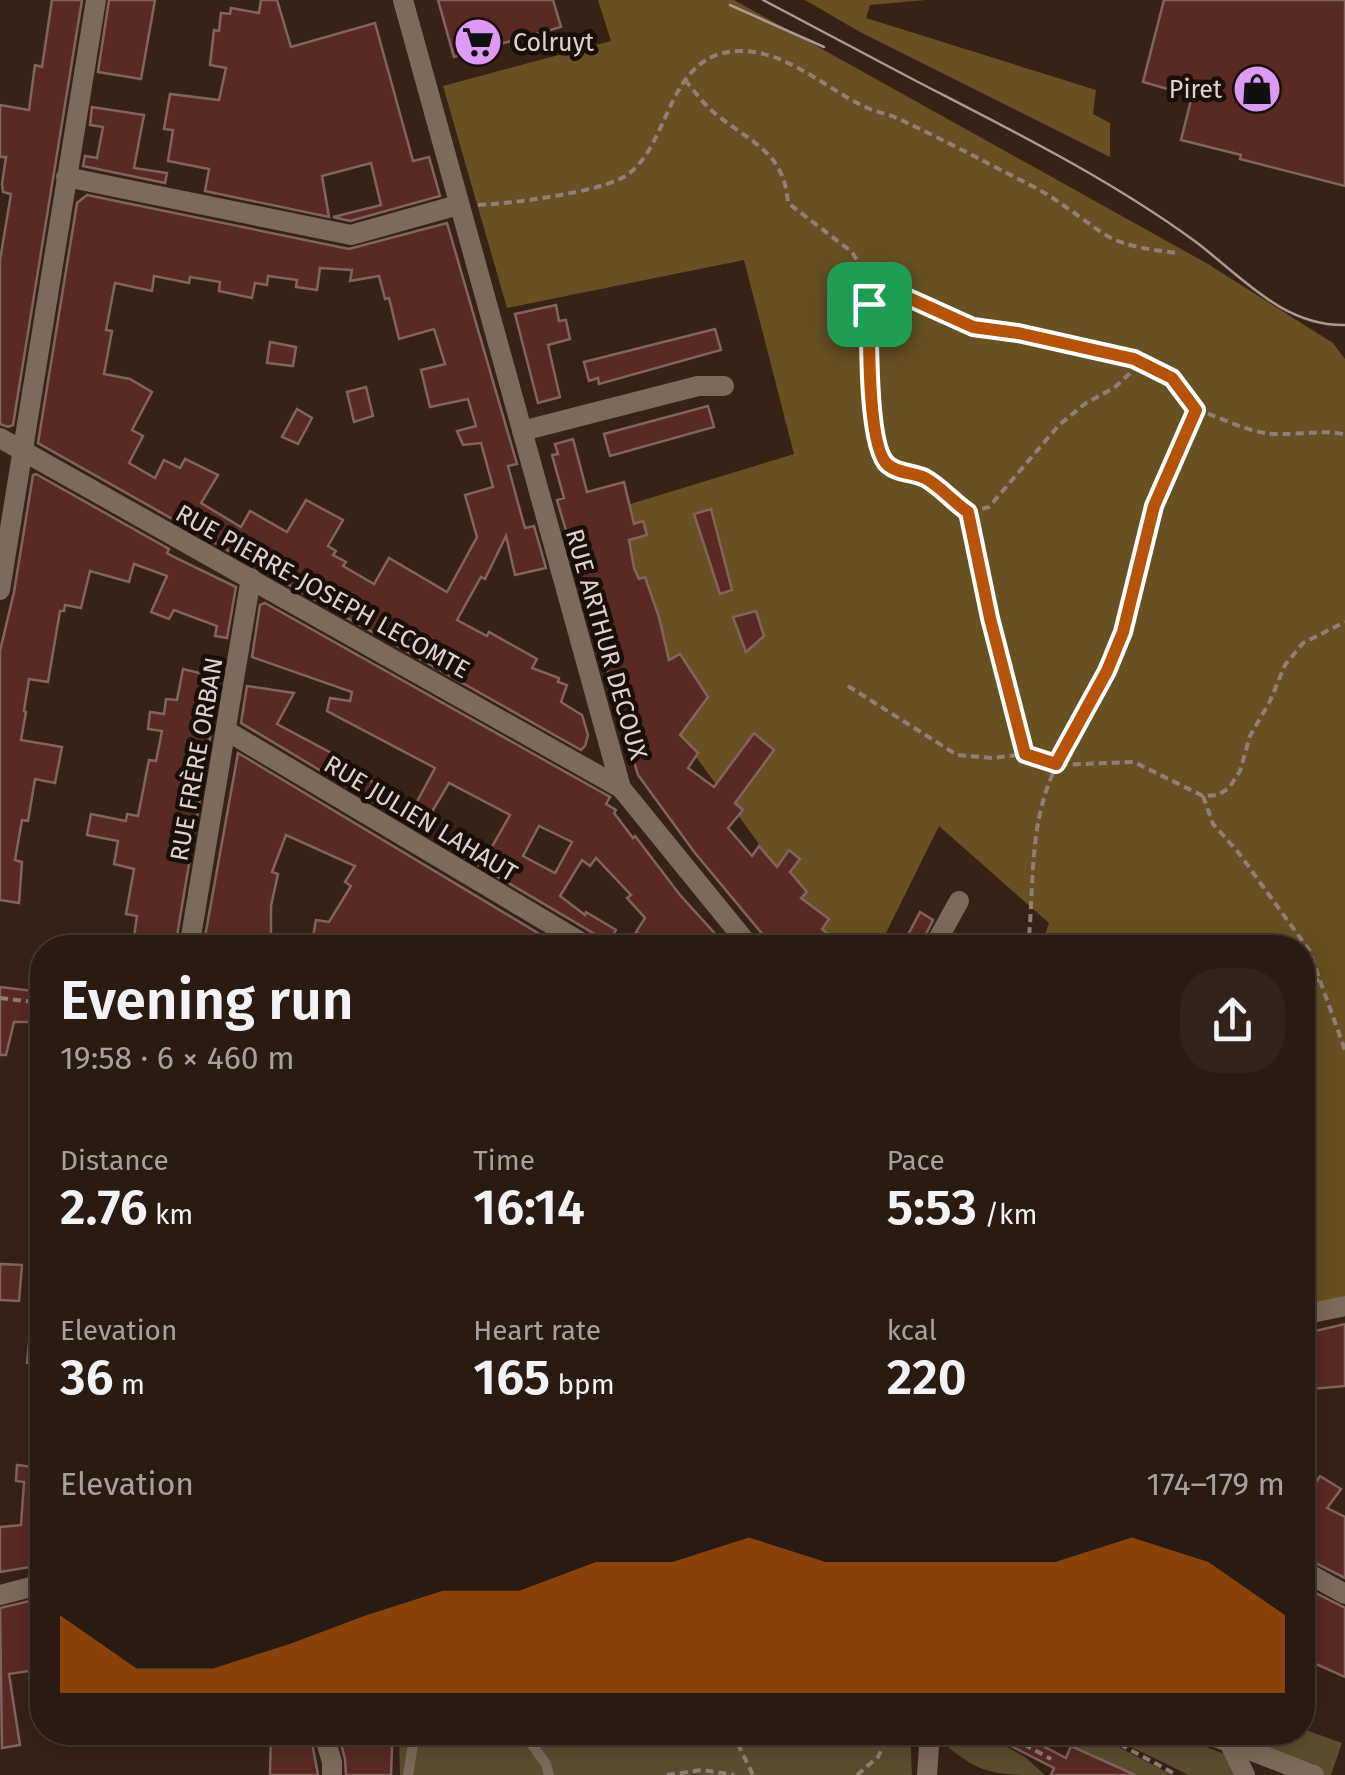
<!DOCTYPE html>
<html lang="en">
<head>
<meta charset="utf-8">
<style>
	:root { --surface:#291a12; --page:#31231b; --text:#f1f3f6; --muted:#a5a19f; --line:#453832; --accent:#b45309 }
	body { margin:0; font-family:"Fira Sans",sans-serif; background:var(--page); color:var(--text); height:100vh; display:flex; flex-direction:column; font-size:38px; white-space:nowrap }
	* { box-sizing:border-box; margin:0 }
	p { font-size:32px; color:var(--muted) }
	.icon { flex:none; width:55px; height:55px; fill:none; stroke:currentColor; stroke-width:2; stroke-linecap:round; stroke-linejoin:round }
	.map { position:relative; flex:1; overflow:hidden }
	.panel { position:absolute; left:30px; top:935px; width:1285px; height:810px; display:flex; flex-direction:column; background:var(--surface); border-radius:40px; box-shadow:0 5px 25px #0003,0 0 0 2px var(--line) }
	.panel>* { flex:none }
	.pin { position:absolute; display:grid; place-items:center; width:85px; height:85px; color:#fff; margin:-42px; border-radius:20px; box-shadow:0 5px 15px #0006 }
	.round { display:grid; place-items:center; flex:none; width:105px; height:105px; border-radius:40px; background:var(--page) }
	.summary { display:flex; align-items:center; justify-content:space-between; height:170px; padding:0 30px }
	h1 { font-size:55px; font-weight:600; line-height:75px }
	.metrics { display:grid; grid-template-columns:repeat(3,1fr); gap:15px; height:170px; padding:10px 30px }
	.metrics div { display:grid; align-content:center }
	.metrics b { font-size:50px; font-weight:600 }
	.metrics small { font-size:28px; font-weight:400 }
	.metrics p { font-size:28px }
	.chart { height:280px; padding:20px 30px }
	.chart p { display:flex; justify-content:space-between }
	.chart svg { width:100%; height:180px; margin-top:10px; fill:var(--accent); opacity:.7 }
	.map>svg:first-child { display:block }
	.green { fill:#5b4d30 }
	.forest { fill:#675122 }
	.building { fill:#592a24; stroke:#806460; stroke-width:2.5; fill-rule:evenodd }
	.lines { fill:none; stroke-linecap:round; stroke-linejoin:round }
	.path { stroke:#907f76; stroke-width:4; stroke-dasharray:8 5; stroke-linecap:butt }
	.service { stroke:#7c6b5c; stroke-width:10 }
	.minor { stroke:#7c6b5c; stroke-width:20 }
	.tram { stroke:#ab9a92; stroke-width:2.5 }
	.route-casing { stroke:#fff; stroke-width:20 }
	.route { stroke:#b45309; stroke-width:12 }
	.labels { text-anchor:middle; stroke-width:9; stroke-linejoin:round; paint-order:stroke }
	.poi-label { font-size:25px; fill:#e0d1ca; stroke:#180e0a; text-anchor:start }
	.street-label { font-size:25px; fill:#e0d1ca; stroke:#180e0a }
</style>
</head>
<body>
<div class="map">
<svg width="1345" height="1775" viewBox="0 0 1345 1775">
	<rect width="100%" height="100%" fill="#372218"/>
	<g class="green">
		<polygon points="1303,1729 1342,1743 1331,1775 1324,1775 1314,1764 1226,1733 1302,1732"/>
		<polygon points="399,1733 910,1733 912,1775 400,1775"/>
		<path d="M940,1733H982L1025,1757L1045,1775C993,1775 979,1775 939,1739Z"/>
		<polygon points="1045,1733 1092,1733 1172,1775 1130,1775"/>
		<polygon points="1102,1733 1168,1733 1225,1754 1239,1775 1189,1775"/>
	</g>
	<g class="forest">
		<polygon points="598,0 734,0 1208,264 1333,343 1345,359 1345,1296 1303,1307 1302,948 1041,947 1049,923 939,826 879,947 833,947 666,715 604,512 794,454 744,260 507,308 443,86 611,41"/>
		<polygon points="805,0 926,0 870,5 866,18 1096,90 1093,114 1110,123 1110,157 860,32"/>
	</g>
	<g class="building">
		<polygon points="52,0 82,0 13,425 8,427 0,424 0,260 11,194 3,192 2,184 6,157 0,157 0,105 29,110 35,65 42,67"/>
		<polygon points="109,0 155,0 141,79 98,72"/>
		<polygon points="261,0 277,0 291,47 375,23 413,161 429,157 440,196 350,221 333,217 381,205 371,163 322,176 329,217 205,191 209,169 168,161 173,130 164,129 170,94 219,100 226,68 210,65 214,30 219,31 221,13 230,14 231,8 259,13"/>
		<polygon points="438,0 553,0 561,27 454,57"/>
		<polygon points="1164,0 1345,0 1345,186 1240,159 1241,155 1181,140 1192,96 1143,82"/>
		<polygon points="92,107 144,115 134,168 167,173 165,183 83,166 85,156 97,158 103,127 90,125"/>
		<path d="M87,195L349,249L447,223L517,464L508,466L518,503L525,528L534,526L546,568L515,575L506,536L485,579L481,577L457,620L487,636L489,632L537,659L532,668L559,678L558,682L567,685L561,702L582,715L588,735L585,746L581,750L38,443L77,203ZM320,268L352,270L350,281L379,276L385,299L389,298L399,339L434,329L445,364L421,370L430,407L468,399L476,426L457,431L463,445L481,443L493,487L465,495L477,537L447,592L389,558L374,584L343,566L346,562L333,555L336,551L328,546L343,520L306,500L287,532L250,511L241,527L201,503L218,475L185,459L180,468L164,460L155,478L129,463L143,436L132,430L152,392L130,379L104,374L112,331L106,330L115,283L152,291L154,276L189,283L190,277L220,282L219,291L252,298L255,283L267,285L268,276L297,280L296,287L317,290Z"/>
		<polygon points="556,305 559,321 566,320 570,339 548,345 560,397 538,403 515,314"/>
		<polygon points="715,329 721,350 599,384 598,378 589,381 584,362"/>
		<polygon points="270,342 296,347 293,366 267,363"/>
		<polygon points="366,387 373,416 354,422 347,392"/>
		<polygon points="708,406 714,427 610,456 604,434"/>
		<polygon points="297,409 312,418 298,444 282,437"/>
		<polygon points="573,439 587,492 624,482 634,524 643,521 647,535 629,540 634,568 639,579 645,577 659,617 669,660 680,654 708,697 680,735 698,753 688,768 714,787 754,733 774,750 735,803 743,810 728,828 752,856 759,846 777,867 789,850 800,859 790,872 807,892 801,898 829,919 822,929 834,939 827,948 774,948 695,853 638,775 557,500 564,498 552,455 558,454 555,444"/>
		<polygon points="36,474 169,549 167,553 176,558 236,587 227,638 215,636 217,626 174,610 169,619 151,612 167,576 134,564 129,582 90,571 81,608 65,605 64,611 60,611 48,682 29,679 24,711 26,712 21,740 62,747 55,783 35,779 28,821 22,820 15,860 22,862 19,903 0,900 0,651 14,592 33,475"/>
		<polygon points="711,509 732,590 720,594 694,514"/>
		<path d="M265,603L610,797L606,804L616,810L614,813L633,838L635,836L680,895L728,948H644L649,940L636,932L645,918L627,898L631,895L596,858L590,866L582,860L560,896L585,915L586,912L616,930L605,948L598,936L456,852L465,835L490,850L510,815L449,783L421,830L406,822L435,768L327,711L330,698L350,701L352,692L252,657L260,605ZM539,826L572,842L555,873L523,856Z"/>
		<polygon points="756,611 764,636 746,652 733,617"/>
		<polygon points="183,669 220,678 175,948 136,948 137,944 133,943 137,916 126,914 134,869 114,864 118,841 87,835 91,814 126,821 127,814 138,816 149,760 156,761 162,731 148,729 150,712 164,714 166,699 177,700"/>
		<polygon points="247,686 294,693 277,724 350,763 347,768 373,782 371,786 379,791 373,802 241,723"/>
		<polygon points="238,753 563,948 462,948 447,938 440,948 311,948 316,920 329,922 351,886 345,882 355,866 286,835 272,872 278,874 271,906 271,948 203,948"/>
		<polygon points="920,912 933,920 919,948 901,948"/>
		<polygon points="0,987 42,992 42,1022 14,1022 6,1055 0,1055"/>
		<polygon points="0,1264 22,1265 19,1301 0,1300"/>
		<polygon points="32,1314 42,1314 42,1365 27,1363"/>
		<polygon points="1345,1324 1345,1386 1311,1389 1308,1373 1302,1375 1302,1334"/>
		<polygon points="17,1465 42,1468 42,1565 0,1572 0,1527 21,1525 24,1482 16,1481"/>
		<polygon points="1320,1476 1341,1489 1327,1508 1345,1517 1345,1578 1302,1556 1302,1489 1309,1493"/>
		<polygon points="1302,1586 1345,1608 1345,1677 1314,1663 1302,1683"/>
		<polygon points="42,1598 42,1669 9,1674 20,1745 2,1748 0,1608"/>
		<polygon points="271,1732 310,1732 318,1775 270,1775"/>
		<polygon points="338,1732 387,1732 392,1748 391,1775 346,1775 345,1759"/>
		<polygon points="1018,1733 1066,1758 1071,1746 1135,1775 1051,1775 1054,1768 1011,1746"/>
	</g>
	<g class="lines">
		<g class="path">
			<path d="M685,80C695,92 705,106 717,115C753,144 784,152 788,203L852,252L876,291"/>
			<path d="M478,205C509,204 603,192 627,175C672,143 666,53 739,51C785,50 824,87 863,106C874,112 887,113 899,119C944,140 989,164 1034,187C1060,201 1080,218 1104,234C1125,247 1153,250 1177,253"/>
			<path d="M1196,409C1218,417 1242,429 1265,433C1286,437 1330,428 1345,435"/>
			<polyline points="968,512 990,618 1025,754"/>
			<polyline points="848,686 957,755 993,758 1025,754 1057,765 1134,762 1203,796 1218,795 1229,788 1240,771 1250,736 1270,701 1285,665 1303,643 1345,622"/>
			<polyline points="1203,796 1213,824 1238,852 1309,950 1345,1050"/>
			<path d="M1028,948C1034,892 1029,835 1049,783C1069,730 1106,686 1123,633C1136,592 1141,548 1154,507C1165,474 1182,442 1196,409C1173,380 1166,375 1133,359L1018,333L973,327L891,290L876,291L869,304L872,407L877,449L886,464L924,478L968,512L989,507L1059,425L1086,403L1114,388L1141,363"/>
			<polyline points="1302,991 1319,979"/>
			<polyline points="0,998 42,1003"/>
			<polyline points="732,1732 753,1775"/>
			<polyline points="1001,1732 1051,1759"/>
			<polyline points="1097,1732 1177,1775"/>
			<polyline points="667,1775 702,1770 734,1775"/>
			<polyline points="857,1775 878,1757 890,1732"/>
		</g>
		<g class="service">
			<polyline points="523,1732 546,1764 549,1775"/>
			<polyline points="408,1775 415,1732"/>
		</g>
		<g class="minor">
			<polyline points="403,0 621,788 751,948"/>
			<polyline points="66,177 351,235 458,205"/>
			<polyline points="522,431 698,386 724,386"/>
			<polyline points="0,438 621,788"/>
			<polyline points="0,590 96,0"/>
			<polyline points="227,731 591,948"/>
			<polyline points="189,948 251,578"/>
			<polyline points="933,948 959,901"/>
			<polyline points="1302,1315 1345,1306"/>
			<polyline points="1302,1570 1345,1594"/>
			<polyline points="0,1595 42,1584"/>
			<polyline points="323,1732 332,1762 332,1775"/>
			<polyline points="1202,1732 1314,1775"/>
			<polyline points="1229,1742 1245,1775"/>
			<polyline points="927,1775 930,1732"/>
		</g>
		<g class="tram">
			<path d="M763,0C815,27 866,55 918,82C1013,131 1110,179 1196,242C1242,277 1283,326 1345,325"/>
			<polyline points="730,5 824,47"/>
		</g>
	</g>
	<g class="lines">
		<g class="route-casing">
			<path id="route" d="M891,290L973,327L1018,333L1134,359L1172,378L1196,410L1154,506L1123,632L1107,671L1056,764L1025,754L990,618L968,512C953,502 940,486 925,478C913,472 899,474 888,465C867,448 869,334 869,304L876,291Z"/>
		</g>
		<use href="#route" class="route"/>
	</g>
	<defs>
		<g id="supermarket-disc" transform="scale(2.5)"><circle r="9.5" fill="#da9af6" stroke="#180e0a"/><path d="M-6-5.5h2.5l.6 2H6L4.5 2H-2.5L-4.4-4H-6ZM-1.5 3.2a1.3 1.3 0 1 0 .1 0ZM3 3.2a1.3 1.3 0 1 0 .1 0Z" fill="#111"/></g>
		<g id="shop-disc" transform="scale(2.5)"><circle r="9.5" fill="#da9af6" stroke="#180e0a"/><path d="M-5-2.5h2.3a2.7 3.5 0 0 1 5.4 0H5L5.5 6h-11ZM-1.5-2.5h3a1.5 2.3 0 0 0-3 0Z" fill="#111"/></g>
	</defs>
	<g fill-rule="evenodd">
		<use href="#supermarket-disc" x="478" y="42"/>
		<use href="#shop-disc" x="1257" y="89"/>
	</g>
	<g class="labels">
		<g class="poi-label">
			<text x="513" y="51">Colruyt</text>
			<text x="1222" y="98" text-anchor="end">Piret</text>
		</g>
		<g class="street-label">
			<text transform="translate(323 591) rotate(29)" y="9">RUE PIERRE-JOSEPH LECOMTE</text>
			<text transform="translate(607 644) rotate(74)" y="9">RUE ARTHUR DECOUX</text>
			<text transform="translate(196 759) rotate(-80)" y="9">RUE FRÈRE ORBAN</text>
			<text transform="translate(421 818) rotate(31)" y="9">RUE JULIEN LAHAUT</text>
		</g>
	</g>
</svg>
<div class="pin" style="left:869px;top:304px;background:#1e9e55"><svg class="icon" aria-label="arrive" viewBox="0 0 24 24"><path d="M6 21V4h12l-3 4 3 4H6"/></svg></div>
<section class="panel">
<div class="summary"><div><h1>Evening run</h1><p>19:58 · 6 × 460 m</p></div><a class="round"><svg class="icon" aria-label="share" viewBox="0 0 24 24"><path d="M12 15V3M7 8l5-5 5 5M5 13v7h14v-7"/></svg></a></div>
<div class="metrics">
<div><p>Distance</p><b>2.76<small> km</small></b></div>
<div><p>Time</p><b>16:14</b></div>
<div><p>Pace</p><b>5:53<small> /km</small></b></div>
</div>
<div class="metrics">
<div><p>Elevation</p><b>36<small> m</small></b></div>
<div><p>Heart rate</p><b>165<small> bpm</small></b></div>
<div><p>kcal</p><b>220</b></div>
</div>
<div class="chart"><p><span>Elevation</span>174–179 m</p>
<svg viewBox="0 0 160 44" preserveAspectRatio="none"><path d="M0 44V25L10 38L20 38L30 32L40 25L50 19L60 19L70 12L80 12L90 6L100 12L110 12L120 12L130 12L140 6L150 12L160 25V44z"/></svg>
</div>
</section>
</div>
</body>
</html>
